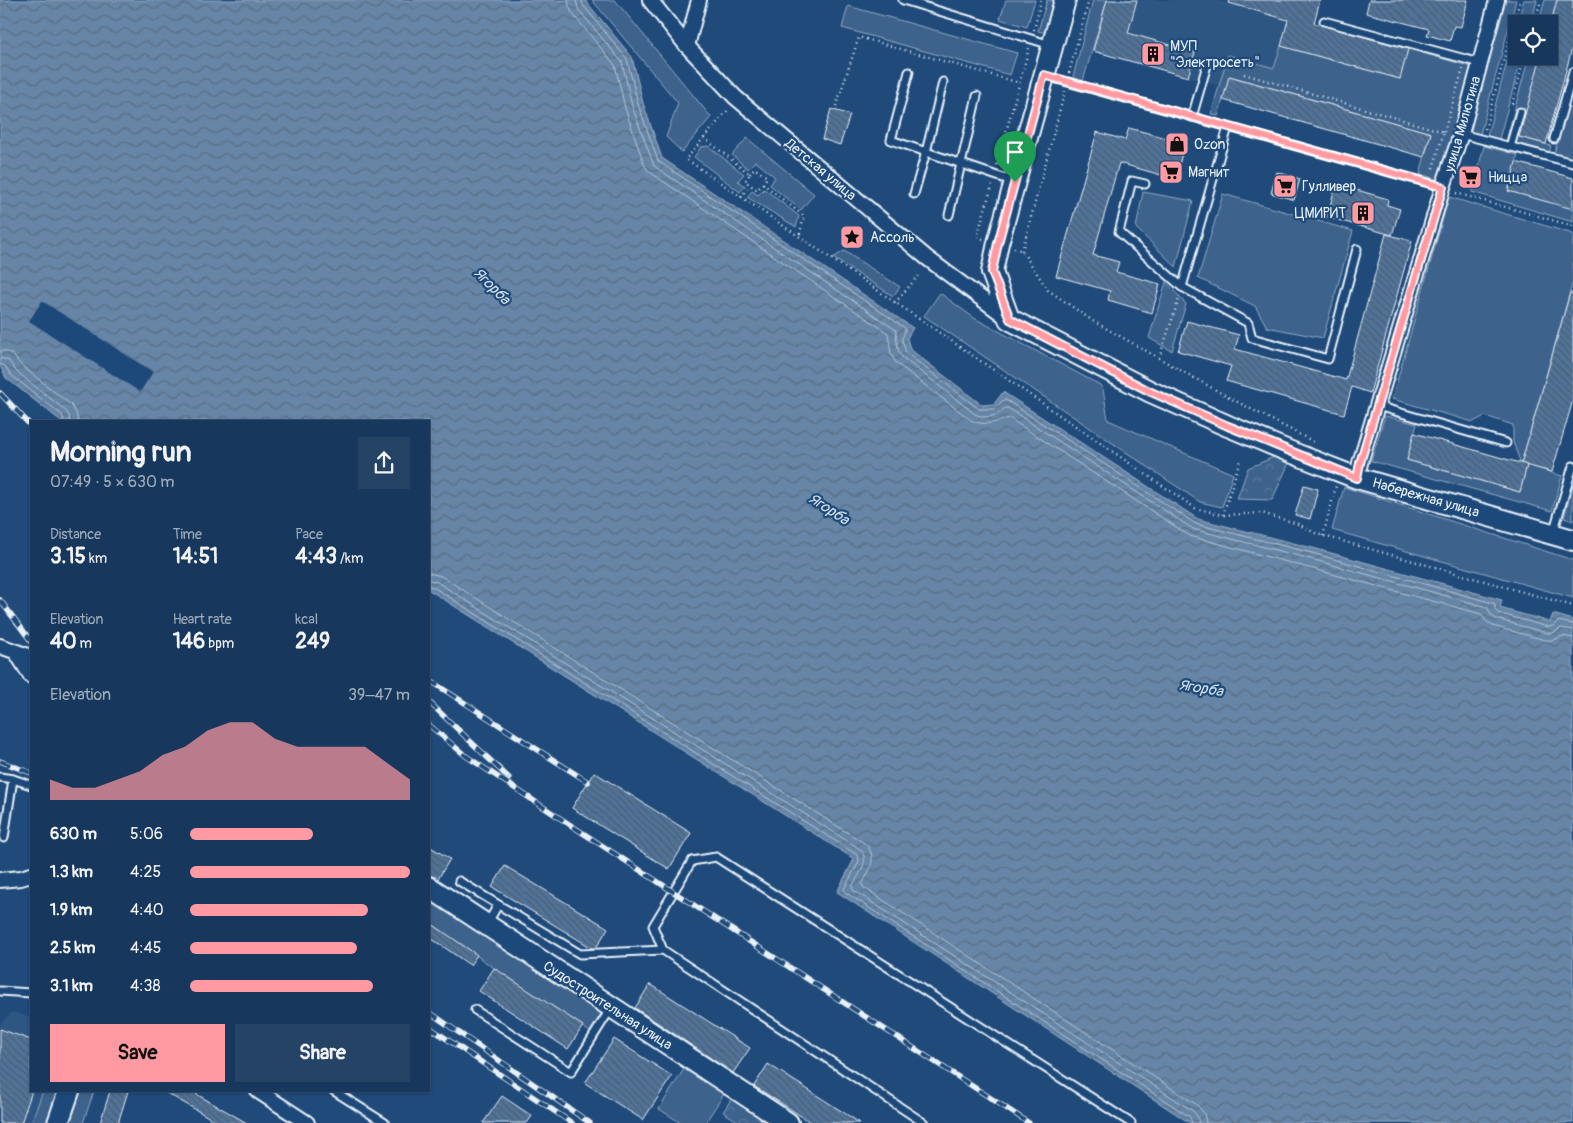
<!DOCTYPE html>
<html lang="en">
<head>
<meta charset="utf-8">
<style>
	:root { --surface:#17385c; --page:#244365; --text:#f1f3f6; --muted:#9eacbb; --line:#365272; --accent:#ff9aa2 }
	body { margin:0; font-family:Pangolin,sans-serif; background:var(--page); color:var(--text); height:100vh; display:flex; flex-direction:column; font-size:19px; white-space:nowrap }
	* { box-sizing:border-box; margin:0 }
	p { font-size:16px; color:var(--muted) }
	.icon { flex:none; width:28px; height:28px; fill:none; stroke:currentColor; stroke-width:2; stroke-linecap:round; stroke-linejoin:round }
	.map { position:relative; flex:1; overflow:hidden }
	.side { position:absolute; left:30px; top:420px; width:400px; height:672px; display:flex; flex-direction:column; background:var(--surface); border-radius:0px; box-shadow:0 1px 4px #0004,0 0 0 1px var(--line) }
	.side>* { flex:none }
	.fabs { position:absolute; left:1508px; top:15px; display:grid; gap:10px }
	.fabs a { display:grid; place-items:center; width:50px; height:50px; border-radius:0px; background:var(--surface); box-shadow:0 1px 4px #0004,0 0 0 1px var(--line); font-size:25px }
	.pin { position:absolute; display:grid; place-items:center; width:42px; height:42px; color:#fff; margin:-51px -21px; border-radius:50% 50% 50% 0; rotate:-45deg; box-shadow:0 0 5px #0007 }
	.pin .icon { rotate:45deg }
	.round { display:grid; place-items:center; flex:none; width:52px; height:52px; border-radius:0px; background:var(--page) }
	.head { display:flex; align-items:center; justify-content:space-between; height:85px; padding:0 20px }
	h1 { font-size:28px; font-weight:700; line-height:38px }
	.metrics { display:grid; grid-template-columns:repeat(3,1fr); gap:8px; height:85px; padding:5px 20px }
	.metrics div { display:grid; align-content:center }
	.metrics b { font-size:21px; font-weight:700 }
	.metrics small { font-size:14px; font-weight:400 }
	.metrics p { font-size:14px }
	.chart { height:140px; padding:10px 20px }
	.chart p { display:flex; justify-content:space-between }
	.chart svg { width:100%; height:90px; margin-top:5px; fill:var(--accent); opacity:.7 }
	.cta { display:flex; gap:10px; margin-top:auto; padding:10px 20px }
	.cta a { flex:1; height:58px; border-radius:0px; background:var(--accent); color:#111; font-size:20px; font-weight:700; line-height:58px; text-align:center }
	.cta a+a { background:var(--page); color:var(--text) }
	ul { padding:0 20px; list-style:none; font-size:16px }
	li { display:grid; grid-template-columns:80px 60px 1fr; align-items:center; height:38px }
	li i { height:12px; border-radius:6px; background:var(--accent) }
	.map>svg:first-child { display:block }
	.built { fill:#2e5683 }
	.grass { fill:#3c628c; stroke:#92aac2 }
	.forest { fill:url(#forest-crowns); stroke:#92aac2 }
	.water { fill:url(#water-waves); stroke:#9ab0c7 }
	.pier { fill:#1f4a7a }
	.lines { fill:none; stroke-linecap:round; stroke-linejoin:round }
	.shore { stroke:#b4c6d8; stroke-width:1 }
	.building { fill:url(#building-back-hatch); stroke:#e8f1f8 }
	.lane-casing { stroke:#e8f1f8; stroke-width:11 }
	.street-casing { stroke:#e8f1f8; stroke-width:18 }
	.secondary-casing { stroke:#e8f1f8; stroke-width:24 }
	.path { stroke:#e8f1f8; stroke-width:2.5; stroke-dasharray:1 4; stroke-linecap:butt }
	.lane { stroke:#1f4a7a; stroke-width:7 }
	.street { stroke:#1f4a7a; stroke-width:14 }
	.secondary { stroke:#1f4a7a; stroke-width:20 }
	.rail-casing { stroke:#e8f1f8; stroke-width:5.5 }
	.rail { stroke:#1f4a7a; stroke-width:4; stroke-dasharray:11; stroke-linecap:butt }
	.route-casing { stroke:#fff; stroke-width:10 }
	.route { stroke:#ff9aa2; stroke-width:6 }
	.labels { text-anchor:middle; stroke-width:4.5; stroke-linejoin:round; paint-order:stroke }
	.poi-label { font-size:14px; fill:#e8f1f8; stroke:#1f4a7a; text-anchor:start }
	.street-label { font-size:14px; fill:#e8f1f8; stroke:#1f4a7a }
	.water-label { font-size:15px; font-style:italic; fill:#d4e1ec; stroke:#1f4a7a }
</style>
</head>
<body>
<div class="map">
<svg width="1573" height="1123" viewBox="0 0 1573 1123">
	<defs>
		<pattern id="forest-crowns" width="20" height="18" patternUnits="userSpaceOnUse" patternTransform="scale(1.25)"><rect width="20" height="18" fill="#3c628c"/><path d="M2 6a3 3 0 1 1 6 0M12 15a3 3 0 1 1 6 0" fill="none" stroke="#58799d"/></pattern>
		<pattern id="water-waves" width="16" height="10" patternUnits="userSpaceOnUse" patternTransform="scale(1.25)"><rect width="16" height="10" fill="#6685a7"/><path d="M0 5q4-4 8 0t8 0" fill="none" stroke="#596d82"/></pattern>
		<pattern id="building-back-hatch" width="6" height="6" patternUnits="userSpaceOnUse" patternTransform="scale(1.25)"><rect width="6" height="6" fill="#517399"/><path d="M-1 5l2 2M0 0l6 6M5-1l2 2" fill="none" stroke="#4c5e72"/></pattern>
	</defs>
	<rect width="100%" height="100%" fill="#1f4a7a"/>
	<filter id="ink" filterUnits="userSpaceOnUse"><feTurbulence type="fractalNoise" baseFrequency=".02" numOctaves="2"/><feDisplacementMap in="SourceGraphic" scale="10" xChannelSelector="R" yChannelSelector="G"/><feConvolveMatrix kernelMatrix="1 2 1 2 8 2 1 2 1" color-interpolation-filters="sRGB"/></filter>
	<g filter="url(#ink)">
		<g class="built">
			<polygon points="1137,0 1217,0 1288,20 1274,68 1228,55 1219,86 1188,77 1194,51 1128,33"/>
			<polygon points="12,1012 31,1017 31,1091 43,1091 31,1123 0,1123 0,1024"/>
		</g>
		<g class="grass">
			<polygon points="592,0 615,0 711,117 682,152 666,137 678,103"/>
			<polygon points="1006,0 1035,0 1027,27 1000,19"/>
			<polygon points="1047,0 1055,1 1046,33 1038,31"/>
			<polygon points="1093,0 1107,0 1083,81 1073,77"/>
			<polygon points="1503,0 1516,0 1480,134 1468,131"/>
			<polygon points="1524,0 1537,0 1531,24 1517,24"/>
			<polygon points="1545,0 1557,0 1549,30 1549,24 1538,24"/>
			<polygon points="848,6 1017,53 1010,75 842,28"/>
			<polygon points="1516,28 1516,56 1522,56 1499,139 1487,136"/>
			<polygon points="1281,46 1400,79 1408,49 1472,67 1441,180 1420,174 1431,133 1230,76 1218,116 1211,114 1228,55 1274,68"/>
			<polygon points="1529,56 1541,56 1520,137 1551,146 1549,153 1506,141"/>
			<polygon points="1573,88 1573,159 1554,154"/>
			<polygon points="747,138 814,194 801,210 770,185 775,177 755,161 748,169 732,155"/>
			<polygon points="708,146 744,174 738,181 745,186 740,192 694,157 701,147"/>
			<polygon points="1484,146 1518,155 1516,162 1573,209 1573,222 1472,192"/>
			<polygon points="764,189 799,216 796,227 747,197 752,191 758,195"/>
			<polygon points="1143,192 1193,201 1176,267 1136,228"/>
			<polygon points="1223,194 1353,231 1323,338 1267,327 1255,306 1198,278"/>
			<polygon points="1449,197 1573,234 1573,281 1521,464 1513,442 1513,425 1485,416 1473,422 1392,399"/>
			<polygon points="844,251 900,287 893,296 833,258"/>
			<polygon points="1166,282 1186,304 1172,351 1149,338"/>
			<polygon points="940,293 974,318 1100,385 1103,389 1108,420 1233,474 1222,507 1200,502 924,316"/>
			<polygon points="1385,416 1417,424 1407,460 1520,492 1527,465 1562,476 1552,511 1371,461"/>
			<polygon points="1573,485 1573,521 1564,518"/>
			<polygon points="1344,487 1573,560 1573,598 1332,530"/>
			<polygon points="429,897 602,1012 590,1032 494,968 429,922"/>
			<polygon points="684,1069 724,1094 705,1123 681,1123 659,1109"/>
			<polygon points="43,1091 60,1091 49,1123 31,1123"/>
			<polygon points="81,1091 94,1091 83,1123 70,1123"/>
		</g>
		<g class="forest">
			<polygon points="1274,457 1289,463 1272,500 1237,499 1248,468"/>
			<polygon points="732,1098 770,1123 741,1123 723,1112"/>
		</g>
		<polygon class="water" points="0,0 585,0 632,57 643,103 662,158 913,328 907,338 910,349 982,405 994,404 1003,392 1198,519 1313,548 1502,600 1500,608 1550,622 1553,614 1573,620 1573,1123 1190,1123 837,892 854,859 429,590 429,421 61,421 6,378 0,366"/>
		<polygon class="pier" points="42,301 153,372 140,392 29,321"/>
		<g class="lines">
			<g class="shore">
				<path d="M568,0L569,6L572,13L615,65L625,108L644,164L648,171L888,333L891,354L896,363L971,420C984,427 997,422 1009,418L1190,536L1481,614L1486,621L1493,626L1545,640H1553L1563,636L1573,638"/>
				<path d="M576,0L578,9L622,62L632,106L654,166L896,330C897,339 896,349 902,357L975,414C985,419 998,417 1005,408H1008L1193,529L1311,559L1487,607L1491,615L1496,619L1547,633H1553L1561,628L1573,630"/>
				<polyline points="582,0 583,5 627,59 638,104 658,161 905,328 905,331 902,339 906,353 979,409 995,409 1003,400 1006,400 1196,524 1312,553 1493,603 1495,604 1495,610 1498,613 1548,627 1553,626 1558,621 1573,624"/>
				<polyline points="0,351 6,351 13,355 22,366 71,405 76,413 78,421"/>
				<polyline points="0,358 9,361 16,371 66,411 69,416 70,421"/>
				<polyline points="0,364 5,366 11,375 62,415 64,421"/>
				<path d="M429,573L441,576L864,843C879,856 870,870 862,884L863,887L1197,1105L1204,1113L1206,1123"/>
				<path d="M429,580L437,582L860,849C871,861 858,875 852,887L853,890L1193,1111L1197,1116L1199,1123"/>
				<polyline points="429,586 433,587 856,854 858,857 859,862 844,889 845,892 1190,1117 1192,1123"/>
			</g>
		</g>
		<g class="building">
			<polygon points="1107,0 1137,0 1128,33 1195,52 1188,77 1093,51"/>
			<polygon points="1230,0 1320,0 1314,23 1408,49 1400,79 1281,46 1288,20 1229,3"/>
			<polygon points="1369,0 1468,0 1461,27 1454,26 1450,41 1427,35 1429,29 1366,13"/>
			<polygon points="1557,0 1573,0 1573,45 1546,144 1519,137 1541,56 1549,56 1549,30"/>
			<polygon points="1229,76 1431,133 1424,157 1223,100"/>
			<polygon points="831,109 850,115 840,145 822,139"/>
			<polygon points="1129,128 1185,143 1175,179 1119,163 1093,255 1119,262 1116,272 1160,284 1152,313 1108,300 1110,291 1056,276 1097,132 1125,140"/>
			<polygon points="1516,162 1573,178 1573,209 1508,191"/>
			<polygon points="1466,168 1477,171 1473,186 1462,183"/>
			<polygon points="1277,172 1300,179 1294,200 1271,193"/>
			<polygon points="1336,184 1388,199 1387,205 1400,209 1392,235 1327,217"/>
			<polygon points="1386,234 1412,241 1370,393 1352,387 1344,414 1226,381 1231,366 1178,351 1187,321 1239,335 1235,349 1346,380"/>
			<polygon points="1570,293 1573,293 1573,400 1552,472 1521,464"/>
			<polygon points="1414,433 1527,465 1520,492 1407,460"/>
			<polygon points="1304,485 1318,489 1310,519 1295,515"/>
			<polygon points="594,772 691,833 669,869 572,808"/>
			<polygon points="429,846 450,859 438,879 429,875"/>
			<polygon points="505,866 608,928 596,948 592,948 492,887"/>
			<polygon points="429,922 477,955 470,965 429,937"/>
			<polygon points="494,968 583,1026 568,1049 479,991"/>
			<polygon points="650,984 750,1048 733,1073 635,1008"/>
			<polygon points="0,1029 31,1040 31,1094 21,1123 0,1123"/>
			<polygon points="614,1039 672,1076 643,1120 585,1083"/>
			<polygon points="768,1064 860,1123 812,1123 754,1086"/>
			<polygon points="110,1091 128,1091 118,1123 100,1123"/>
			<polygon points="163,1091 191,1091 247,1123 219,1123"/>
			<polygon points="502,1096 532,1116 527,1123 483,1123"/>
		</g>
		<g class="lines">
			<g class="lane-casing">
				<g id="lane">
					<polyline points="903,0 1051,45"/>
					<polyline points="1324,21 1480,63"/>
					<polyline points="909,72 891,140 1012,181"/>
					<polyline points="1046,76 1443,187"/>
					<polyline points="1192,117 1207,65"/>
					<polyline points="1461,134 1573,163"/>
					<polyline points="1554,139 1573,72"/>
					<polyline points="1510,147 1520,112"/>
					<polyline points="1145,184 1132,181 1119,232 1182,287 1228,127"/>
					<polyline points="914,194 926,152 943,82"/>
					<polyline points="949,215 977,96"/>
					<polyline points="1182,287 1248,323 1252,338 1328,359 1357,249"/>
					<polyline points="1377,406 1506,443"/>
					<polyline points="1553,533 1573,466"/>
					<polyline points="0,777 13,779"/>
					<polyline points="4,838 13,779 31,785"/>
					<polyline points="459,881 580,954 663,950"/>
					<polyline points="487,924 498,905"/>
					<polyline points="0,991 31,993"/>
					<polyline points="475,1010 571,1072 611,1008"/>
					<polyline points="334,1091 385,1123"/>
					<polyline points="924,1123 663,950 653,926 692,861 716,857 1131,1123"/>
				</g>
			</g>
			<g class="street-casing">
				<g id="street">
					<polyline points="650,0 687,46 735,97 927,258 1009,319"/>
					<polyline points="687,46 699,0"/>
					<polyline points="1357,478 1360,463 1377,406 1443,187 1461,134 1497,0"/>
					<polyline points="0,646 31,657"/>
					<polyline points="16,652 31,676"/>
					<polyline points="0,880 21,878 31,875"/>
					<polyline points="258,1091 307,1123"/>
				</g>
			</g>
			<g class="secondary-casing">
				<g id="secondary">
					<polyline points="1065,0 998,243 992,272 1009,319 1151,392 1228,426 1298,455 1357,478 1573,540"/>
					<polyline points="429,887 788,1123"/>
					<polyline points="58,1123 69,1091"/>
				</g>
			</g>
			<g class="path">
				<polyline points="1534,24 1541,0"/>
				<polyline points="1034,30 1041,0"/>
				<polyline points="1069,73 1089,0"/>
				<polyline points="1244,74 1444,132 1432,171"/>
				<polyline points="1512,104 1525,56"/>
				<polyline points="836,106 859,37 1020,83"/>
				<polyline points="727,111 686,159 1195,508 1223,515 1262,513 1298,524 1317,534 1573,606"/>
				<polyline points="1485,129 1520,0"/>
				<polyline points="1444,132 1463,69"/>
				<polyline points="704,138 750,174 745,181 757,190 763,184 804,216 799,237"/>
				<polyline points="997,165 1029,48"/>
				<polyline points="750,174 754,168 767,177 763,184"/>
				<polyline points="1456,193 1573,226"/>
				<polyline points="741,197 750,185"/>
				<polyline points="983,239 977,237 992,185"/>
				<polyline points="1014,248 1022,251 1048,290 1093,321 1230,398 1314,442"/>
				<polyline points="1022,251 1065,91"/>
				<polyline points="895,303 918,276"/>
				<polyline points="1159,358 1180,296"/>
				<polyline points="1223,515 1240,460"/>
				<polyline points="1323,536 1336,486"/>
			</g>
			<use href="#lane" class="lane"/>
			<use href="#street" class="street"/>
			<use href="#secondary" class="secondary"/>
			<g class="rail-casing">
				<g id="rail">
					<polyline points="0,393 31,426"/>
					<polyline points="0,600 31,641"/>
					<polyline points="429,680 588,782"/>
					<polyline points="429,702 509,778"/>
					<polyline points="429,725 466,756 569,824 1029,1123"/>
					<polyline points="0,761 31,773"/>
					<polyline points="429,1012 590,1123"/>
					<polyline points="429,1027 572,1123"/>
				</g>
			</g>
			<use href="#rail" class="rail"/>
		</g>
	</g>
	<g class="lines" filter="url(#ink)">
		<g class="route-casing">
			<polygon id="route" points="1044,75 1443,187 1360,463 1357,478 1228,426 1151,392 1010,319 992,272 998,243"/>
		</g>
		<use href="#route" class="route"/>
	</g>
	<defs>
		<g id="building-square" transform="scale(1.25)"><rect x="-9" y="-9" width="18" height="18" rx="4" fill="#ff9aa2" stroke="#1f4a7a"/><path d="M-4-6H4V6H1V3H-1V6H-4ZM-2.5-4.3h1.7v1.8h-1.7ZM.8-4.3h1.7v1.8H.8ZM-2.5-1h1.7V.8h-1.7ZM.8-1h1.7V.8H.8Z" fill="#111"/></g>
		<g id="shop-square" transform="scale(1.25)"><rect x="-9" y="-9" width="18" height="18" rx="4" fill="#ff9aa2" stroke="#1f4a7a"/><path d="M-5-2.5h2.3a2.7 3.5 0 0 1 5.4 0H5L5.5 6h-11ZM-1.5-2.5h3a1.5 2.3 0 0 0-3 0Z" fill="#111"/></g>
		<g id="supermarket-square" transform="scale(1.25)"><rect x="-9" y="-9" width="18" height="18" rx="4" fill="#ff9aa2" stroke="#1f4a7a"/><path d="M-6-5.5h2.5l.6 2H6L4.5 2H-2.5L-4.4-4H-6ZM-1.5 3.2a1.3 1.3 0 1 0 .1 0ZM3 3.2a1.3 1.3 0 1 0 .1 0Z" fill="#111"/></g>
		<g id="sight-square" transform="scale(1.25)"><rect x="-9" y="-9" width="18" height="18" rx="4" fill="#ff9aa2" stroke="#1f4a7a"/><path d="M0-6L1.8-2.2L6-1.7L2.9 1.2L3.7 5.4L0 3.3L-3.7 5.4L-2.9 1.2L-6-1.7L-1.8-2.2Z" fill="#111"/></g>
	</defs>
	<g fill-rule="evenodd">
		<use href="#building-square" x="1153" y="54"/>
		<use href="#shop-square" x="1177" y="144"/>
		<use href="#supermarket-square" x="1171" y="172"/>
		<use href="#supermarket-square" x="1470" y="177"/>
		<use href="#supermarket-square" x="1285" y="186"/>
		<use href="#building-square" x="1363" y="213"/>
		<use href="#sight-square" x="852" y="237"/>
	</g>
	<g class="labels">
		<g class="poi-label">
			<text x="1170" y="51">МУП<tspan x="1170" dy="16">"Электросеть"</tspan></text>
			<text x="1194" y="149">Ozon</text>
			<text x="1188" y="177">Магнит</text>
			<text x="1488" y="182">Ницца</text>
			<text x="1302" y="191">Гулливер</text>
			<text x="1346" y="218" text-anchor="end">ЦМИРИТ</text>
			<text x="870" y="242">Ассоль</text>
		</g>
		<g class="street-label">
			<text transform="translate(1462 124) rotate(-74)" y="5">улица Милютина</text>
			<text transform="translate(821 169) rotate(40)" y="5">Детская улица</text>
			<text transform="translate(1426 497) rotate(16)" y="5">Набережная улица</text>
			<text transform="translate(608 1005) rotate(33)" y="5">Судостроительная улица</text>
		</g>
		<g class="water-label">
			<text transform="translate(492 286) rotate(45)" y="5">Ягорба</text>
			<text transform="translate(829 509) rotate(33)" y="5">Ягорба</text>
			<text transform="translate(1201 688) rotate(9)" y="5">Ягорба</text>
		</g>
	</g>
</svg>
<div class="fabs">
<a><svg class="icon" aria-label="locate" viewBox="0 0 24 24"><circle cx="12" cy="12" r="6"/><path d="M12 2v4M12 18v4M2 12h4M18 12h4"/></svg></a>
</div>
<div class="pin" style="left:1015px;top:182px;background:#1e9e55"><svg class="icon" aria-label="arrive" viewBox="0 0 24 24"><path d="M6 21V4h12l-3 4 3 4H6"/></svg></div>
<section class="side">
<div class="head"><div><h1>Morning run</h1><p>07:49 · 5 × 630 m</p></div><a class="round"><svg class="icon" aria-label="share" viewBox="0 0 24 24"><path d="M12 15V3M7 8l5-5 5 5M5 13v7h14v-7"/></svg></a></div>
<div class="metrics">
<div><p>Distance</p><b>3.15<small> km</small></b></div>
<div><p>Time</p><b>14:51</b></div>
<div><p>Pace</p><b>4:43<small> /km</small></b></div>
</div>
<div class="metrics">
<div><p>Elevation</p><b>40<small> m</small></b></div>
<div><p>Heart rate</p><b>146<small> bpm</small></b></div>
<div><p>kcal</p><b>249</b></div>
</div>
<div class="chart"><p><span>Elevation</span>39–47 m</p>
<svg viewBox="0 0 160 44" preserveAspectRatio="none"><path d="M0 44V34L10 38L20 38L30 34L40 30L50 22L60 18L70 10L80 6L90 6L100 14L110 18L120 18L130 18L140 18L150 26L160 34V44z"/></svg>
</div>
<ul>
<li><b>630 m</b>5:06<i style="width:56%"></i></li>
<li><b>1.3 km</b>4:25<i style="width:100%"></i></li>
<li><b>1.9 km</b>4:40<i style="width:81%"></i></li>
<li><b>2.5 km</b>4:45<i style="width:76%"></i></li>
<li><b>3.1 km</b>4:38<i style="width:83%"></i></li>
</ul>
<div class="cta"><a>Save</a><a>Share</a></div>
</section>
</div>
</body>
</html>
